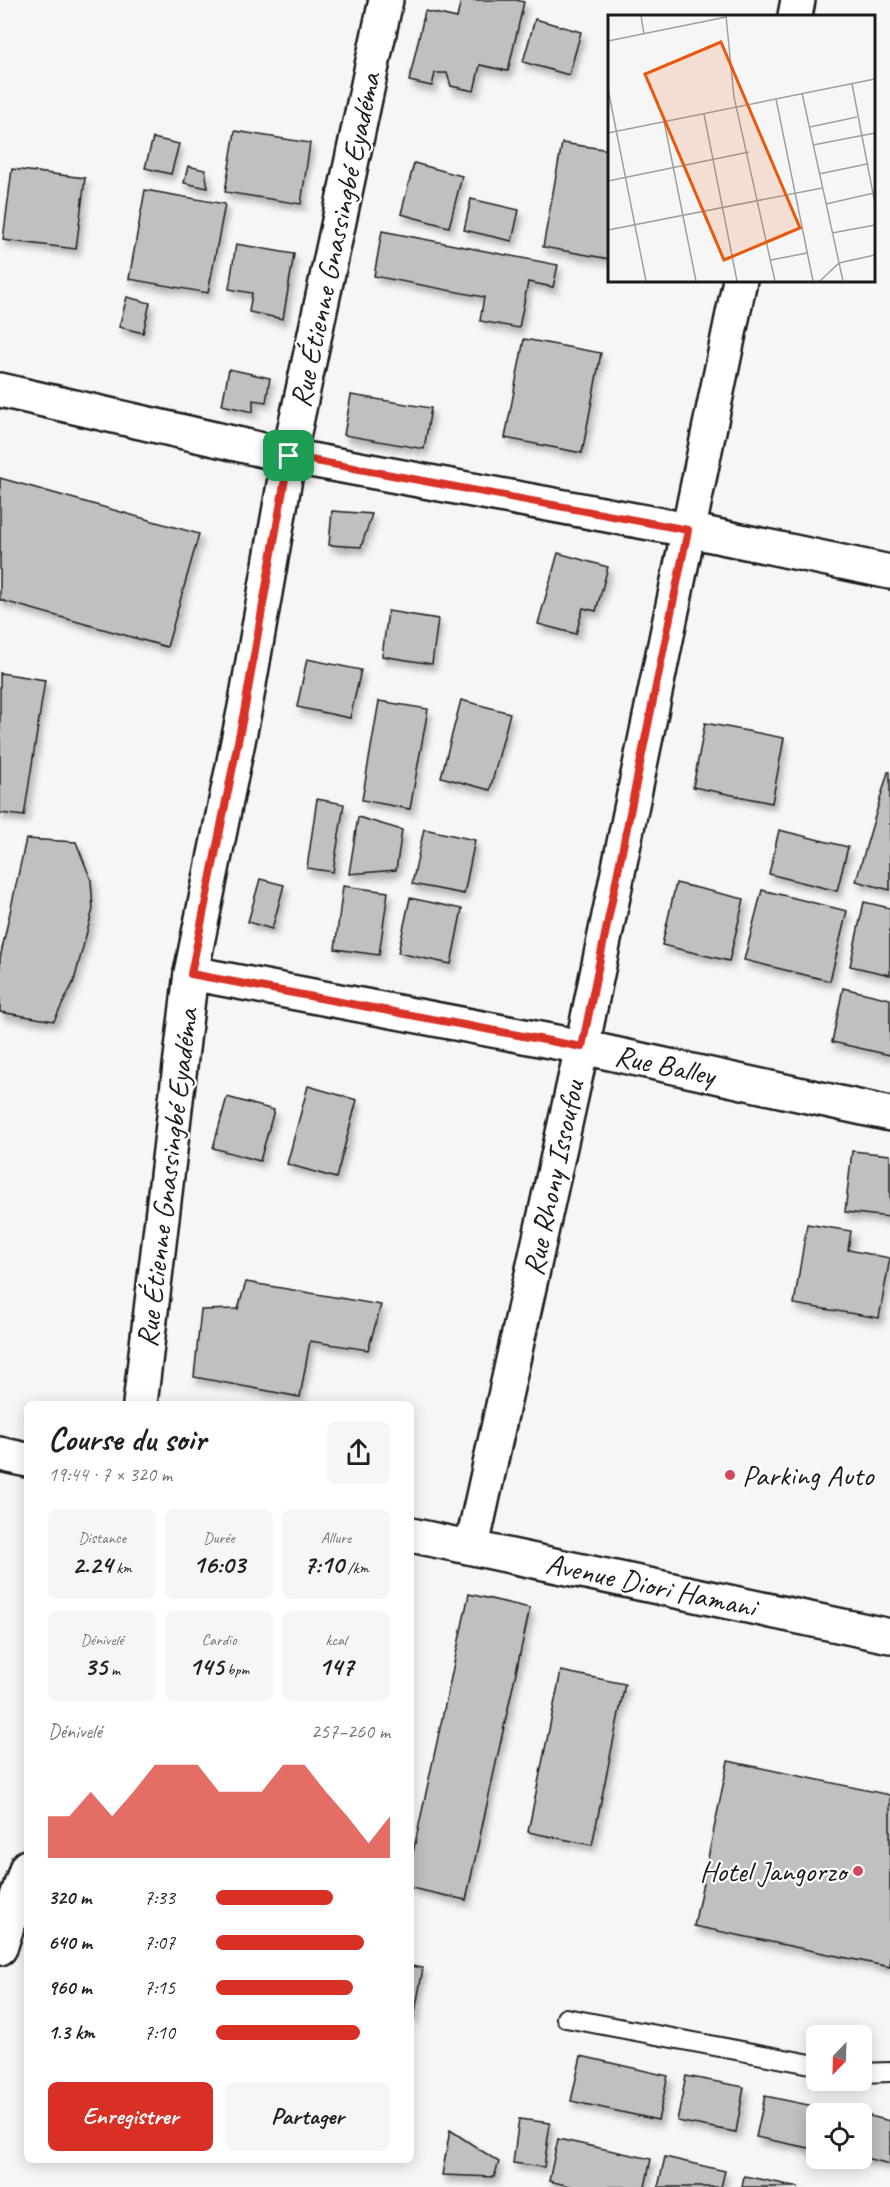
<!DOCTYPE html>
<html lang="fr">
<head>
<meta charset="utf-8">
<style>
	:root { --surface:#fff; --page:#f6f6f6; --text:#202124; --muted:#757577; --accent:#d93025 }
	body { margin:0; font-family:Caveat,sans-serif; background:var(--page); color:var(--text); height:100vh; display:flex; flex-direction:column; font-size:22px; white-space:nowrap }
	* { box-sizing:border-box; margin:0 }
	p { font-size:20px; color:var(--muted) }
	.icon { flex:none; width:33px; height:33px; fill:none; stroke:currentColor; stroke-width:2; stroke-linecap:round; stroke-linejoin:round }
	.map { position:relative; flex:1; overflow:hidden }
	.side { position:absolute; left:24px; top:1401px; width:390px; height:762px; display:flex; flex-direction:column; background:var(--surface); border-radius:9px; box-shadow:0 3px 15px #0003 }
	.side>* { flex:none }
	.needle { width:39px; rotate:203deg }
	.fabs { position:absolute; left:806px; top:2025px; display:grid; gap:12px }
	.fabs a { display:grid; place-items:center; width:66px; height:66px; border-radius:9px; background:var(--surface); box-shadow:0 3px 15px #0003; font-size:30px }
	.pin { position:absolute; display:grid; place-items:center; width:51px; height:51px; color:#fff; margin:-26px; border-radius:12px; box-shadow:0 3px 9px #0006 }
	.round { display:grid; place-items:center; flex:none; width:63px; height:63px; border-radius:9px; background:var(--page) }
	.overview { display:flex; align-items:center; justify-content:space-between; height:102px; padding:0 24px }
	h1 { font-size:33px; font-weight:800; line-height:45px }
	.stats { display:grid; grid-template-columns:repeat(3,1fr); gap:9px; height:102px; padding:6px 24px }
	.stats div { display:grid; align-content:center; border-radius:9px; background:var(--page); text-align:center }
	.stats b { font-size:26px; font-weight:800 }
	.stats small { font-size:16px; font-weight:400 }
	.stats p { font-size:16px }
	.chart { height:168px; padding:12px 24px }
	.chart p { display:flex; justify-content:space-between }
	.chart svg { width:100%; height:108px; margin-top:6px; fill:var(--accent); opacity:.7 }
	.primary-button { display:flex; gap:12px; margin-top:auto; padding:12px 24px }
	.primary-button a { flex:1; height:69px; border-radius:9px; background:var(--accent); color:#fff; font-size:24px; font-weight:800; line-height:69px; text-align:center }
	.primary-button a+a { background:var(--page); color:var(--text) }
	ul { padding:0 24px; list-style:none; font-size:20px }
	li { display:grid; grid-template-columns:96px 72px 1fr; align-items:center; height:45px }
	li i { height:15px; border-radius:8px; background:var(--accent) }
	.map>svg:first-child { display:block }
	.building { fill:#c0c0c0; stroke:#1c1c1c; stroke-width:1.5; filter:url(#shadow) }
	.lines { fill:none; stroke-linecap:round; stroke-linejoin:round }
	.lane-casing { stroke:#1c1c1c; stroke-width:22 }
	.street-casing { stroke:#1c1c1c; stroke-width:38 }
	.secondary-casing { stroke:#1c1c1c; stroke-width:38 }
	.lane { stroke:#fff; stroke-width:18 }
	.street { stroke:#fff; stroke-width:33 }
	.secondary { stroke:#fff; stroke-width:33 }
	.route-casing { stroke:#fff; stroke-width:12 }
	.route { stroke:#d93025; stroke-width:8 }
	.poi-dot { fill:#d1495b; stroke:#fff; stroke-width:2 }
	.labels { text-anchor:middle; stroke-width:4.5; stroke-linejoin:round; paint-order:stroke }
	.street-label { font-size:30px; fill:#1c1c1c; stroke:#fff }
	.poi-label { font-size:30px; fill:#1c1c1c; stroke:#fff; text-anchor:start }
	.inset-road { fill:none; stroke:#9f9f9f; stroke-width:1.5 }
	.view { fill:#e8590c; fill-opacity:0.15; stroke:#e8590c; stroke-width:3 }
	.inset-edge { fill:none; stroke:#1c1c1c; stroke-width:3 }
</style>
</head>
<body>
<div class="map">
<svg width="890" height="2187" viewBox="0 0 890 2187">
	<defs>
		<filter id="shadow"><feDropShadow dx="3.5" dy="6" stdDeviation="3" flood-color="#0004"/></filter>
	</defs>
	<rect width="100%" height="100%" fill="#f6f6f6"/>
	<filter id="ink" filterUnits="userSpaceOnUse"><feTurbulence type="fractalNoise" baseFrequency=".0167" numOctaves="2"/><feDisplacementMap in="SourceGraphic" scale="12" xChannelSelector="R" yChannelSelector="G"/><feConvolveMatrix kernelMatrix="1 2 1 2 8 2 1 2 1" color-interpolation-filters="sRGB"/></filter>
	<g filter="url(#ink)">
		<g class="building">
			<polygon points="461,0 516,0 524,2 508,71 480,65 474,91 451,86 447,73 435,73 432,86 409,81 425,11 457,18"/>
			<polygon points="535,19 581,32 569,75 523,62"/>
			<polygon points="235,131 310,143 301,204 225,192"/>
			<polygon points="153,138 179,144 171,174 145,168"/>
			<polygon points="562,143 610,150 610,259 543,247"/>
			<polygon points="414,163 462,176 449,227 401,214"/>
			<polygon points="188,166 205,170 208,188 184,183"/>
			<polygon points="12,169 85,178 76,249 3,240"/>
			<polygon points="145,190 225,204 208,293 129,279"/>
			<polygon points="471,199 519,210 512,241 464,230"/>
			<polygon points="382,231 558,265 553,287 528,282 519,328 480,321 484,297 374,276"/>
			<polygon points="236,244 294,254 283,319 249,312 252,293 229,289"/>
			<polygon points="127,297 150,303 143,333 119,327"/>
			<polygon points="524,339 601,353 582,453 505,438"/>
			<polygon points="229,369 270,378 266,402 253,400 253,412 222,405"/>
			<polygon points="351,395 431,408 424,449 344,435"/>
			<polygon points="0,478 199,534 167,647 0,600"/>
			<polygon points="332,511 372,514 361,547 329,545"/>
			<polygon points="558,553 608,567 596,611 583,608 576,634 538,624"/>
			<polygon points="388,611 438,619 432,664 382,656"/>
			<polygon points="307,659 361,670 350,718 297,707"/>
			<polygon points="0,673 45,680 24,816 0,813"/>
			<polygon points="461,700 510,713 490,790 441,777"/>
			<polygon points="379,701 428,709 410,809 362,800"/>
			<polygon points="705,723 784,738 772,803 693,787"/>
			<polygon points="888,772 890,772 890,890 856,881"/>
			<polygon points="317,799 344,804 333,872 307,868"/>
			<polygon points="358,817 402,830 396,870 349,874"/>
			<polygon points="424,829 475,840 464,894 412,884"/>
			<polygon points="779,830 848,847 837,891 769,874"/>
			<polygon points="26,839 76,842 91,880 93,909 74,981 54,1021 0,1012 0,958"/>
			<polygon points="260,879 284,885 272,929 248,922"/>
			<polygon points="676,883 744,899 729,961 662,945"/>
			<polygon points="343,886 388,892 379,955 335,949"/>
			<polygon points="762,890 847,911 830,981 744,960"/>
			<polygon points="410,898 462,909 451,964 398,953"/>
			<polygon points="864,902 890,908 890,975 850,966"/>
			<polygon points="843,988 890,999 890,1055 832,1042"/>
			<polygon points="308,1086 357,1100 336,1178 287,1164"/>
			<polygon points="227,1097 274,1110 260,1161 213,1148"/>
			<polygon points="852,1151 890,1155 890,1217 845,1212"/>
			<polygon points="807,1224 851,1231 848,1250 890,1258 879,1318 794,1304"/>
			<polygon points="246,1282 381,1305 368,1350 310,1341 300,1397 194,1377 201,1310 238,1309"/>
			<polygon points="469,1594 530,1608 466,1900 411,1888 411,1862"/>
			<polygon points="561,1671 625,1684 592,1845 528,1832"/>
			<polygon points="728,1761 890,1795 890,1967 694,1926"/>
			<polygon points="411,1966 423,1968 414,2018 411,2017"/>
			<polygon points="581,2056 668,2076 658,2120 571,2101"/>
			<polygon points="686,2076 744,2087 736,2132 677,2121"/>
			<polygon points="765,2096 823,2108 822,2114 816,2114 814,2149 756,2137"/>
			<polygon points="846,2110 890,2121 890,2164 861,2157 861,2114 845,2114"/>
			<polygon points="519,2119 550,2123 544,2167 513,2163"/>
			<polygon points="450,2130 499,2162 494,2177 442,2175"/>
			<polygon points="558,2139 651,2159 645,2187 574,2187 549,2181"/>
			<polygon points="665,2157 725,2171 721,2187 658,2187"/>
			<polygon points="744,2176 799,2187 742,2187"/>
		</g>
		<g class="lines">
			<g class="lane-casing">
				<g id="lane">
					<polyline points="566,2018 816,2065"/>
					<polyline points="861,2073 890,2072"/>
				</g>
			</g>
			<g class="street-casing">
				<g id="street">
					<polyline points="795,16 798,0"/>
					<polyline points="0,390 289,456 688,530 890,572"/>
					<polyline points="191,973 582,1047 890,1114"/>
					<polyline points="140,1404 191,973 245,707 289,456 386,0"/>
					<polyline points="472,1546 582,1047 740,280"/>
					<polyline points="0,1948 27,1867"/>
				</g>
			</g>
			<g class="secondary-casing">
				<g id="secondary">
					<polyline points="0,1454 27,1460"/>
					<polyline points="411,1535 890,1636"/>
				</g>
			</g>
			<use href="#lane" class="lane"/>
			<use href="#street" class="street"/>
			<use href="#secondary" class="secondary"/>
		</g>
	</g>
	<g class="lines" filter="url(#ink)">
		<g class="route-casing">
			<polygon id="route" points="289,456 688,530 582,1047 191,974 245,707"/>
		</g>
		<use href="#route" class="route"/>
	</g>
	<g class="poi-dot">
		<circle cx="730" cy="1475" r="6"/>
		<circle cx="858" cy="1871" r="6"/>
	</g>
	<g class="labels">
		<g class="street-label">
			<text transform="translate(335 240) rotate(-78)" y="10">Rue Étienne Gnassingbé Eyadéma</text>
			<text transform="translate(665 1065) rotate(12)" y="10">Rue Balley</text>
			<text transform="translate(167 1178) rotate(-83)" y="10">Rue Étienne Gnassingbé Eyadéma</text>
			<text transform="translate(553 1178) rotate(-78)" y="10">Rue Rhony Issoufou</text>
			<text transform="translate(651 1585) rotate(12)" y="10">Avenue Diori Hamani</text>
		</g>
		<g class="poi-label">
			<text x="742" y="1485">Parking Auto</text>
			<text x="846" y="1881" text-anchor="end">Hotel Jangorzo</text>
		</g>
	</g>
	<g transform="translate(608 15)">
		<rect width="267" height="267" fill="#f6f6f6"/>
		<path class="inset-road" d="M33,1L36,19M118,1L126,82L167,266M0,26L118,2M244,69L267,189M0,74L38,266M194,78L235,266M168,84L205,266M96,99L129,266M56,106L88,266M202,112L249,102M0,118L267,64M205,130L267,118M211,159L259,149M0,166L141,137M218,189L266,178M0,215L214,173M224,218L267,210M163,245L199,238M212,266L231,248L267,240"/>
		<path class="view" d="M113,27L192,213L116,245L37,59Z"/>
		<rect width="267" height="267" class="inset-edge"/>
	</g>
</svg>
<div class="fabs">
<a><svg class="needle" viewBox="-14 -14 28 28"><path d="M0-13l5 13h-10z" fill="#e53935"/><path d="M0 13l5-13h-10z" fill="#757577"/></svg></a>
<a><svg class="icon" aria-label="locate" viewBox="0 0 24 24"><circle cx="12" cy="12" r="6"/><path d="M12 2v4M12 18v4M2 12h4M18 12h4"/></svg></a>
</div>
<div class="pin" style="left:289px;top:456px;background:#1e9e55"><svg class="icon" aria-label="arrive" viewBox="0 0 24 24"><path d="M6 21V4h12l-3 4 3 4H6"/></svg></div>
<section class="side">
<div class="overview"><div><h1>Course du soir</h1><p>19:44 · 7 × 320 m</p></div><a class="round"><svg class="icon" aria-label="share" viewBox="0 0 24 24"><path d="M12 15V3M7 8l5-5 5 5M5 13v7h14v-7"/></svg></a></div>
<div class="stats">
<div><p>Distance</p><b>2.24<small> km</small></b></div>
<div><p>Durée</p><b>16:03</b></div>
<div><p>Allure</p><b>7:10<small> /km</small></b></div>
</div>
<div class="stats">
<div><p>Dénivelé</p><b>35<small> m</small></b></div>
<div><p>Cardio</p><b>145<small> bpm</small></b></div>
<div><p>kcal</p><b>147</b></div>
</div>
<div class="chart"><p><span>Dénivelé</span>257–260 m</p>
<svg viewBox="0 0 160 44" preserveAspectRatio="none"><path d="M0 44V27L10 27L20 17L30 27L40 17L50 6L60 6L70 6L80 17L90 17L100 17L110 6L120 6L130 17L140 27L150 38L160 27V44z"/></svg>
</div>
<ul>
<li><b>320 m</b>7:33<i style="width:67%"></i></li>
<li><b>640 m</b>7:07<i style="width:85%"></i></li>
<li><b>960 m</b>7:15<i style="width:79%"></i></li>
<li><b>1.3 km</b>7:10<i style="width:83%"></i></li>
</ul>
<div class="primary-button"><a>Enregistrer</a><a>Partager</a></div>
</section>
</div>
</body>
</html>
